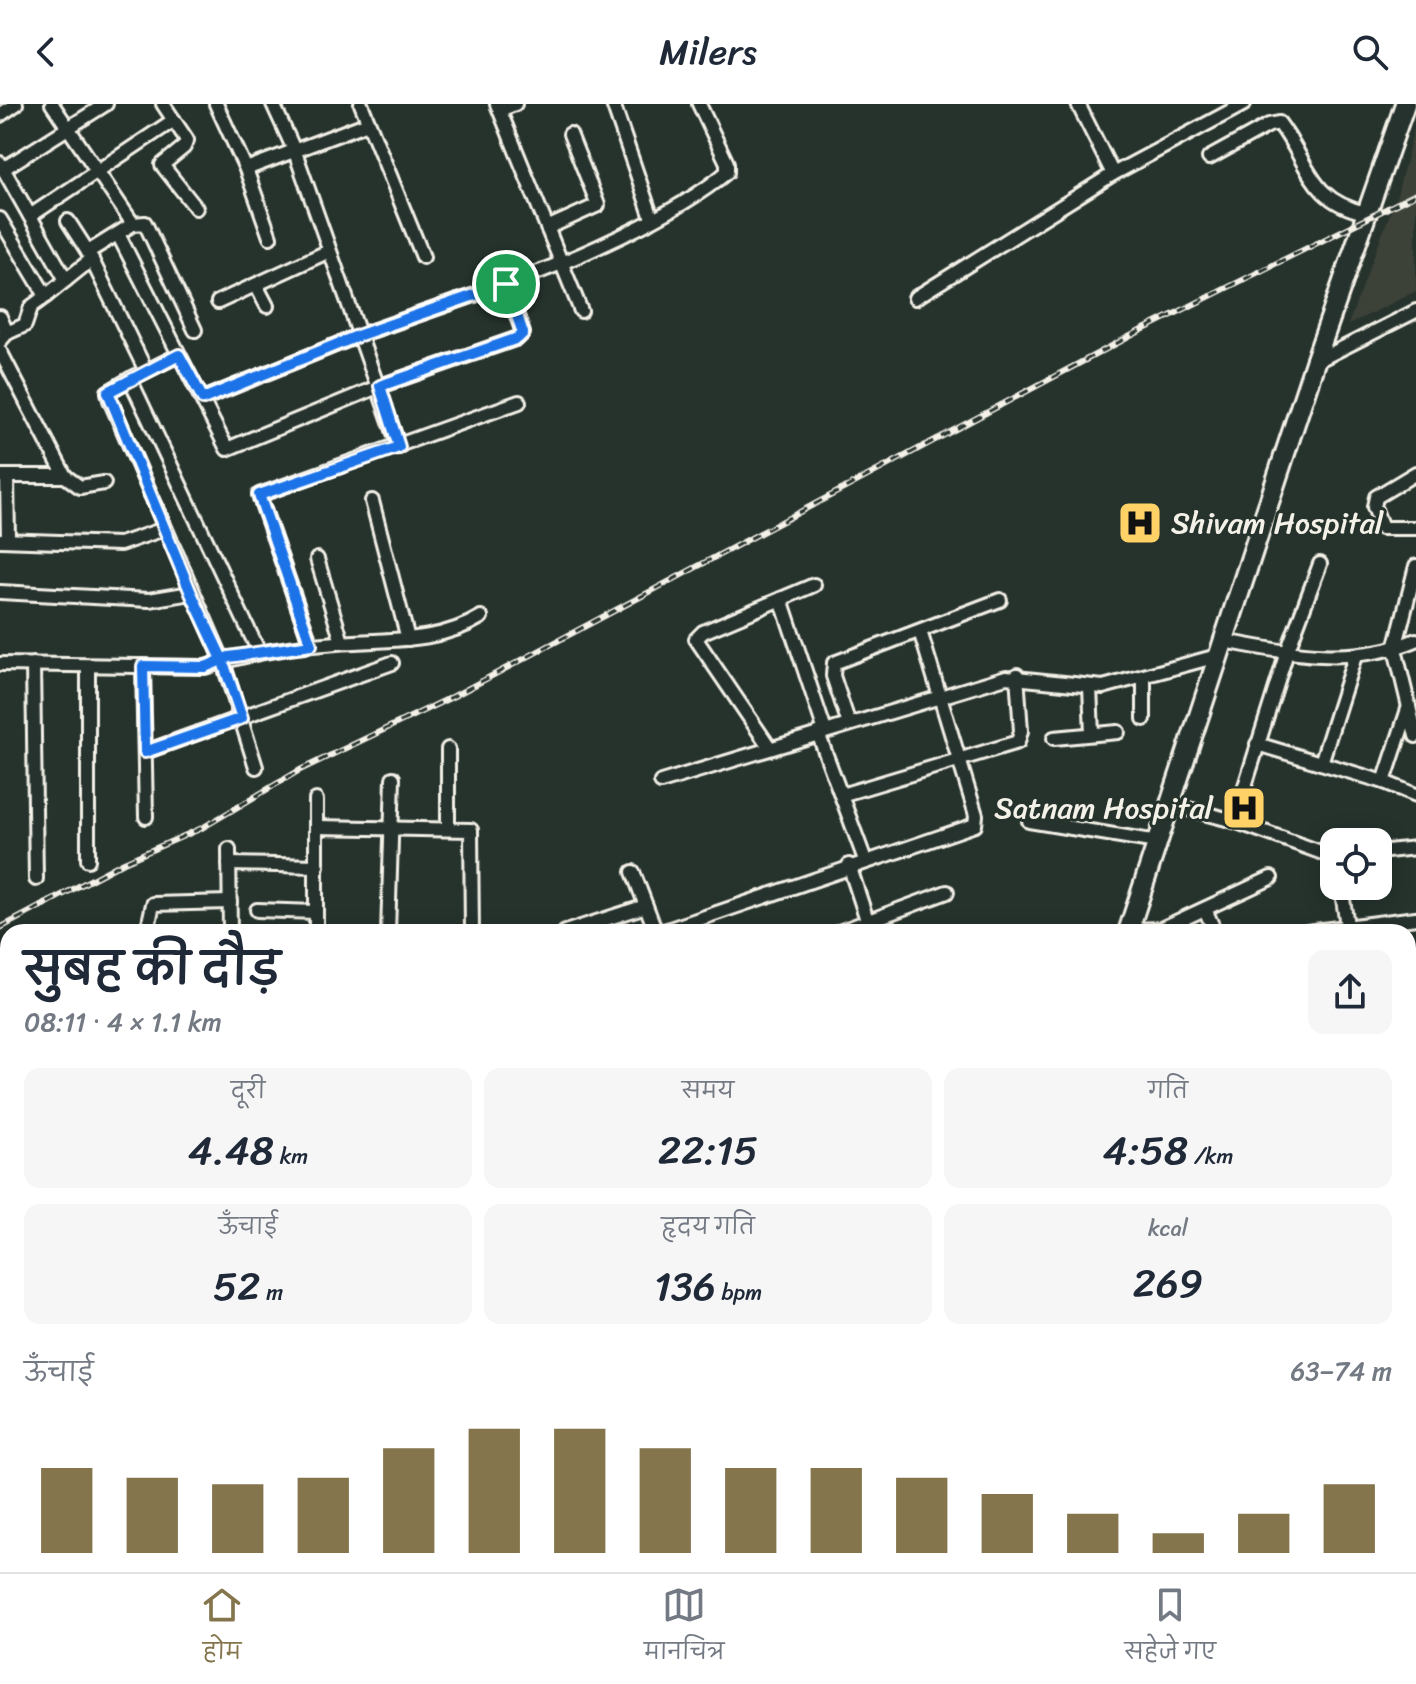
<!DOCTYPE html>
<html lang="hi">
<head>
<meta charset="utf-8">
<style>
	:root { --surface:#fff; --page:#f6f6f7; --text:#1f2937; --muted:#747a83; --line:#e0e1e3; --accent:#84754c }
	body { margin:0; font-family:Sriracha,"Playpen Sans Deva",sans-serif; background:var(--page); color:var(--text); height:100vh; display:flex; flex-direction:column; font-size:30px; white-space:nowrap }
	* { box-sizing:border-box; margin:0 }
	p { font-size:26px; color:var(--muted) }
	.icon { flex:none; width:44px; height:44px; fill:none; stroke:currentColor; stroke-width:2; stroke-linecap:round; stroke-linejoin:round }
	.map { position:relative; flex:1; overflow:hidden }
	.drawer { position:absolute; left:0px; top:820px; width:1416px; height:648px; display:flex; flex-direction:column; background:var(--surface); border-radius:24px 24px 0 0; box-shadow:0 4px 20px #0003 }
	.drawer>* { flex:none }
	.controls { position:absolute; left:1320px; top:724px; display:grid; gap:16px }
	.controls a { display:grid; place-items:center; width:72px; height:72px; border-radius:16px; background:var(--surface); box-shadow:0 4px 20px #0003; font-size:40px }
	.pin { position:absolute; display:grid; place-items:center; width:68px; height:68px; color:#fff; margin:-34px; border:4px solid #fff; border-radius:50%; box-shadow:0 2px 8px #0007 }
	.round { display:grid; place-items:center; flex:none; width:84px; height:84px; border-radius:16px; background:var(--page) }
	.headline { display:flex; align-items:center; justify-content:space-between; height:136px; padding:0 24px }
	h1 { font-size:44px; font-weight:600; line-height:60px }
	.figures { display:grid; grid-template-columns:repeat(3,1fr); gap:12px; height:136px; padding:8px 24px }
	.figures div { display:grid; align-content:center; border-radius:16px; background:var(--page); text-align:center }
	.figures b { font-size:40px; font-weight:600 }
	.figures small { font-size:22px; font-weight:400 }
	.figures p { font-size:22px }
	.chart { height:224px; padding:16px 24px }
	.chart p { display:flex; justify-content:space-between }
	.chart svg { width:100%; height:144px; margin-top:8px; stroke:var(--accent); stroke-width:6 }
	header { display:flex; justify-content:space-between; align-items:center; height:104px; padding:0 24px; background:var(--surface); font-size:36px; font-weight:600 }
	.tabs { display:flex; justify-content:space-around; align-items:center; height:112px; border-top:2px solid var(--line); background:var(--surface); font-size:22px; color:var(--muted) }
	.tabs a { display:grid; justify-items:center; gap:4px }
	.tabs .active { color:var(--accent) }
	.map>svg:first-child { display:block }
	.built { fill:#3c4239 }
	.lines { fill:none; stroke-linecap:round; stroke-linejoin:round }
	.minor-casing { stroke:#f4f1e8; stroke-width:18 }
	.secondary-casing { stroke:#f4f1e8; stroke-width:24 }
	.minor { stroke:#26332d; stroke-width:12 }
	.secondary { stroke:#26332d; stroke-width:18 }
	.rail-casing { stroke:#f4f1e8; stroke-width:6 }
	.rail { stroke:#26332d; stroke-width:3; stroke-dasharray:9; stroke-linecap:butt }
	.route-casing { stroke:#fff; stroke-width:16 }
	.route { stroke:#1a73e8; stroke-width:10 }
	.labels { text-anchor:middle; stroke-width:6; stroke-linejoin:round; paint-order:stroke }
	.poi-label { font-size:30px; fill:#f4f1e8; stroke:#26332d; text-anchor:start }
</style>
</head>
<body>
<header><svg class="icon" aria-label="back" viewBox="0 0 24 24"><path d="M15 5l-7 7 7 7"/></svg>Milers<svg class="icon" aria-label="search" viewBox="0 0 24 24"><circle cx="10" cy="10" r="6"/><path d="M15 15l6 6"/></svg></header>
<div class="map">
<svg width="1416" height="1468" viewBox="0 0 1416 1468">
	<rect width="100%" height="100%" fill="#26332d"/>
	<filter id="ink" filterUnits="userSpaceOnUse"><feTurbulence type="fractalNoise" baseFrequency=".0125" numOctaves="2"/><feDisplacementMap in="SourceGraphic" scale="16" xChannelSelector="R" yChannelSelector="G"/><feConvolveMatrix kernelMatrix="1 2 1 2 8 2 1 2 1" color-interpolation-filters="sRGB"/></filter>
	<g filter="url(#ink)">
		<polygon class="built" points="1416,17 1416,187 1348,221 1397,91"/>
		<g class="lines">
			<g class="minor-casing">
				<g id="minor">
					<polyline points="52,0 133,120"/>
					<polyline points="163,0 187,36 184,43 162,61 196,104"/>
					<polyline points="216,0 246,65 270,133"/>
					<polyline points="273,0 295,48 399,343"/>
					<polyline points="361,0 423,153"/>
					<polyline points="497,0 581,207"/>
					<polyline points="613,0 652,114"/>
					<polyline points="1078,0 1113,70 1244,0"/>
					<polyline points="500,6 515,0"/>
					<polyline points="0,11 16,0"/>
					<path d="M1209,54L1269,21L1279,19C1310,60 1309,97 1366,109"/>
					<polyline points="0,59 66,176"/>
					<polyline points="3,65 106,0"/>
					<polyline points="246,65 368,19"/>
					<polyline points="30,112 174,16"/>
					<polyline points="0,115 46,192 92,155"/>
					<polyline points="68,117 88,148 146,267"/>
					<polyline points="547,124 598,101 570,30"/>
					<polyline points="118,130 227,345 380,282 518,234 523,229 506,180 360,231 203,295"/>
					<polyline points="88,148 133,120 145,119 195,226"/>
					<path d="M506,180C570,158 677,111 727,68V59L699,0"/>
					<polyline points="256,181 267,202"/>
					<polyline points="915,194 1113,70"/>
					<polyline points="218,198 327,148"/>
					<polyline points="0,213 7,229 0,237"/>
					<polyline points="7,229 25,221 31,203 46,192"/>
					<polyline points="0,247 65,372"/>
					<polyline points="179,251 130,275 259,548"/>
					<polyline points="1315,258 1416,207"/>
					<polyline points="130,275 108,288 110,296 222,555 256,663"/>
					<polyline points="1416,369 1376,393 1374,403 1382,424 1416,424"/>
					<polyline points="0,372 65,372 80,383 104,379"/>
					<polyline points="7,373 8,435"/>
					<polyline points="372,397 408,535"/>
					<polyline points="0,436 120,440 164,425"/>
					<polyline points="317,455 342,538"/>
					<polyline points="1416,462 1395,545 1416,632"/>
					<polyline points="0,488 149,496 191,489"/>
					<polyline points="781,495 825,627"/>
					<path d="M1225,537C1289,550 1355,562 1416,536"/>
					<polyline points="311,541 259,391 519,298"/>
					<path d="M0,560L205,563C248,549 292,542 337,539C387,535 437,540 481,513"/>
					<polyline points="33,560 36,775"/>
					<polyline points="88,562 88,756"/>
					<polyline points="143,562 146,713"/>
					<polyline points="1090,583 1092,630"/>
					<polyline points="1144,615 1144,572"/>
					<polyline points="849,620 833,572 834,559 1000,496"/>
					<polyline points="818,629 865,756"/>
					<polyline points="1054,634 1118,628"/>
					<polyline points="1257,640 1384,678 1416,691"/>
					<polyline points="770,644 696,535 703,528 814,481"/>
					<polyline points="145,648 392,559"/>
					<polyline points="1321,659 1355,552"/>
					<polyline points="661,678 1006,573 1103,583 1221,551"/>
					<polyline points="1384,678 1409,602"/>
					<polyline points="841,691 1018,638 1021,627 1017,571"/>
					<polyline points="1173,701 1234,717 1334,753"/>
					<polyline points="1029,717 1157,738"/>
					<polyline points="1234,717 1287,548 1320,460"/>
					<polyline points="317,723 471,726 472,828"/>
					<polyline points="448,724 448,645"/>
					<polyline points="229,745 230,828"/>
					<polyline points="1378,748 1416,744"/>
					<polyline points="229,760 317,762"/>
					<polyline points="849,761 871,828"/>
					<polyline points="633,768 656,828"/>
					<polyline points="1341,782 1348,828"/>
					<polyline points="1205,805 1215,828"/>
					<polyline points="257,806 316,808"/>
					<polyline points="1129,826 1161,825 1271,774"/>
					<polyline points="147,828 153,800 230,798"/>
					<polyline points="316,828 316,696"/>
					<polyline points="388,828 393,674"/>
					<polyline points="565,828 646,802"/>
					<polyline points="661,828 975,721 976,711 920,527"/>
					<polyline points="839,828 947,788"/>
					<polyline points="1307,828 1416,814"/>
					<polyline points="1408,892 1416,890"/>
					<polyline points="0,942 8,943"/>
					<polyline points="1408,946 1416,960"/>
					<polyline points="0,1077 8,1077"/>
					<polyline points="1408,1148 1416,1144"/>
					<polyline points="0,1158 8,1159"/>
					<polyline points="0,1226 8,1226"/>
					<polyline points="0,1310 8,1311"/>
					<polyline points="0,1398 8,1398"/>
					<polyline points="970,1460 975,1468"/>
					<polyline points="1020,1460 1021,1468"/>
					<polyline points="1133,1460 1139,1468"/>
					<polyline points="1390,1460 1392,1468"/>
					<polyline points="126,1468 129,1460"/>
					<polyline points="248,1468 248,1460"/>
					<polyline points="1054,1468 1084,1460"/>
				</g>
			</g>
			<g class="secondary-casing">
				<g id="secondary">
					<polyline points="1128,828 1315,258 1405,0"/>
					<polyline points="913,1468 916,1460"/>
				</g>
			</g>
			<use href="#minor" class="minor"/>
			<use href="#secondary" class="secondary"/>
			<g class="rail-casing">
				<polyline id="rail" points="0,824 124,758 202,724 300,666 454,592 1140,227 1416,90"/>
			</g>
			<use href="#rail" class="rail"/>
		</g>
	</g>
	<g class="lines" filter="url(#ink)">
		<g class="route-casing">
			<path id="route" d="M506,180L360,231L203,295L179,251L108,288L191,489L222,555L242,614L145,648L143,562L205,563C213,560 221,556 229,553L311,541L259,391L399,343L380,282L518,234L523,229L506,180"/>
		</g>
		<use href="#route" class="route"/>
	</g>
	<defs>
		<g id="hospital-square" transform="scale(2.3)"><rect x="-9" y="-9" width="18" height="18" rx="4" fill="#ffd166" stroke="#26332d"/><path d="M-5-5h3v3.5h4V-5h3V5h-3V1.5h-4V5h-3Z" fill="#111"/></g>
	</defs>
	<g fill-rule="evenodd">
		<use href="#hospital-square" x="1140" y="419"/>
		<use href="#hospital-square" x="1244" y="704"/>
	</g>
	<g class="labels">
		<g class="poi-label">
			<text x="1171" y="429">Shivam Hospital</text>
			<text x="1213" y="714" text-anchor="end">Satnam Hospital</text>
		</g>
	</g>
</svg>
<div class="controls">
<a><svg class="icon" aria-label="locate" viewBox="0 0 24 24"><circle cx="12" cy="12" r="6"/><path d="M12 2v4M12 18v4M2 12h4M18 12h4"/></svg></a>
</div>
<div class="pin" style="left:506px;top:180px;background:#1e9e55"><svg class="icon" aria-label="arrive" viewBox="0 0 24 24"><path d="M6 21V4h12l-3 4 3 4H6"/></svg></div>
<section class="drawer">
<div class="headline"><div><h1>सुबह की दौड़</h1><p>08:11 · 4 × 1.1 km</p></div><a class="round"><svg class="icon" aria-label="share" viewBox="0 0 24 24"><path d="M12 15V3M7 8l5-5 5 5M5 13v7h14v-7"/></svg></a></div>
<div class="figures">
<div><p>दूरी</p><b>4.48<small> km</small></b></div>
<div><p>समय</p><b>22:15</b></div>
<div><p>गति</p><b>4:58<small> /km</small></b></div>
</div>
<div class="figures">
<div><p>ऊँचाई</p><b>52<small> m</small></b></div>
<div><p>हृदय गति</p><b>136<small> bpm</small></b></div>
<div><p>kcal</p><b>269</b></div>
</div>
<div class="chart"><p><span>ऊँचाई</span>63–74 m</p>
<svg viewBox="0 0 160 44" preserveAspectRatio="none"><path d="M5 44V18M15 44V21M25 44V23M35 44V21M45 44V12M55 44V6M65 44V6M75 44V12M85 44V18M95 44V18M105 44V21M115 44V26M125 44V32M135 44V38M145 44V32M155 44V23"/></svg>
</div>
</section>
</div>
<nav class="tabs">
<a class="active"><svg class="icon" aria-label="home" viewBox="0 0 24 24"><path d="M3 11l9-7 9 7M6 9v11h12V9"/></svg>होम</a>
<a><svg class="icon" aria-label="map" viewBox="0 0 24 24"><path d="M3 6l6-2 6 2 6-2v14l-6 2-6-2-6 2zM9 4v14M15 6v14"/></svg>मानचित्र</a>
<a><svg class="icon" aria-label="saved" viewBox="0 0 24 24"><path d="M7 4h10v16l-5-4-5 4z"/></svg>सहेजे गए</a>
</nav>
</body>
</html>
